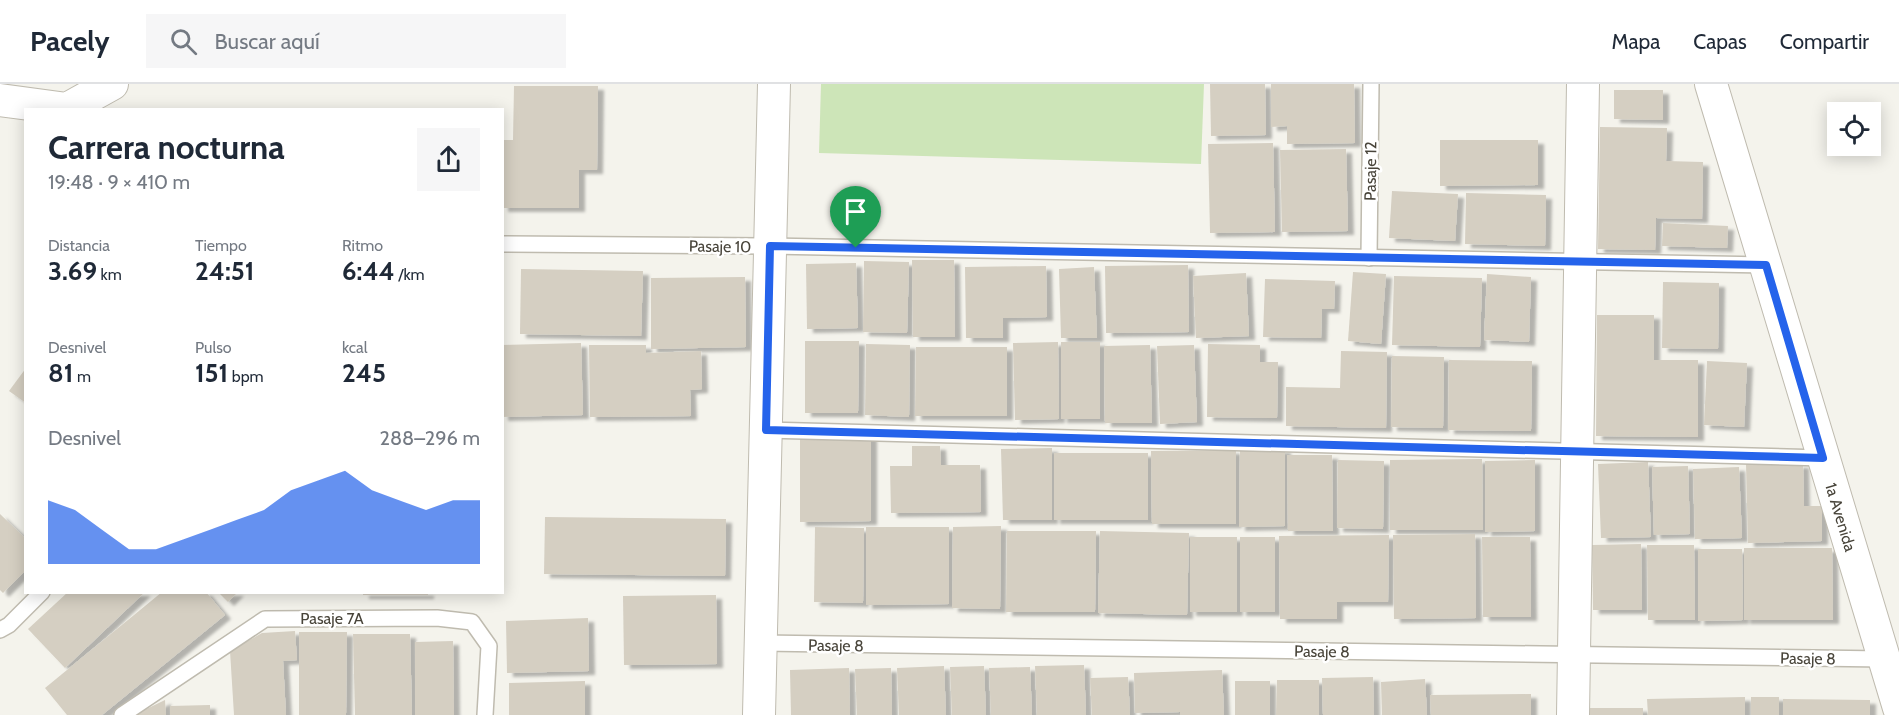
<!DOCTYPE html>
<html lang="es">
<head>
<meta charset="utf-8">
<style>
	:root { --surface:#fff; --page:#f6f6f7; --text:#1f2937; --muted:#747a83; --line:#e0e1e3; --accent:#2563eb }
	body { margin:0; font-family:Cabin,sans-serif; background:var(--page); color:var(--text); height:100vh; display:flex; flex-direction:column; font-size:22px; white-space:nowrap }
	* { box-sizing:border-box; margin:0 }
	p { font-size:20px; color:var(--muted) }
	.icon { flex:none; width:33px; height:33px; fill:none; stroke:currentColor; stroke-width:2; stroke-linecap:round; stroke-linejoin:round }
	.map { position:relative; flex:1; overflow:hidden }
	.details { position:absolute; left:24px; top:24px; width:480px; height:486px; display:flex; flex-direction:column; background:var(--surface); border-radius:0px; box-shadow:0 3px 15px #0003 }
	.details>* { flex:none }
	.tools { position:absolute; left:1827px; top:18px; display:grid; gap:12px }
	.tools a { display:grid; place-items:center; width:54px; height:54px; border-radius:0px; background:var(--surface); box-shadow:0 3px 15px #0003; font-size:30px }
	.pin { position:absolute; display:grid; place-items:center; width:51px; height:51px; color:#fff; margin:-62px -26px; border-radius:50% 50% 50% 0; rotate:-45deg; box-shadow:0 0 6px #0007 }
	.pin .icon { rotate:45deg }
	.round { display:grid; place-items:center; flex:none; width:63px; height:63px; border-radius:0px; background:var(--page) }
	.summary { display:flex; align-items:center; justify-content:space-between; height:102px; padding:0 24px }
	h1 { font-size:33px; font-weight:700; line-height:45px }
	.stats { display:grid; grid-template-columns:repeat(3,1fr); gap:9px; height:102px; padding:6px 24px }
	.stats div { display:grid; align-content:center }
	.stats b { font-size:26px; font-weight:700 }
	.stats small { font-size:16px; font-weight:400 }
	.stats p { font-size:16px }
	.chart { height:168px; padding:12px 24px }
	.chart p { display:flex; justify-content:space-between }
	.chart svg { width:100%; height:108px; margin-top:6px; fill:var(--accent); opacity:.7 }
	header { display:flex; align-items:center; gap:36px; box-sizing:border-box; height:84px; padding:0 30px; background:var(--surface); border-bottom:2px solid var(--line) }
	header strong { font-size:28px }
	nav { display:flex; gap:33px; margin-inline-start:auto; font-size:21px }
	.search { width:420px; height:54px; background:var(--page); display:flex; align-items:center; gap:15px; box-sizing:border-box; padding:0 21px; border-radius:0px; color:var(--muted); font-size:22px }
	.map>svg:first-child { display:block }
	.grass { fill:#cde5b8 }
	.building { fill:#d5cfc2; filter:url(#shadow) }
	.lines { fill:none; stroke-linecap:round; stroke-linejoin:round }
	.lane-casing { stroke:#bfbbaf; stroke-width:18 }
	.street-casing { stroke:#bfbbaf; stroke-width:34 }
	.lane { stroke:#fff; stroke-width:15 }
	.street { stroke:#fff; stroke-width:32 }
	.route-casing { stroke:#fff; stroke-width:12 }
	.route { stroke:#2563eb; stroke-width:8 }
	.labels { text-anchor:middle; stroke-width:5; stroke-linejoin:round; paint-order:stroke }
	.street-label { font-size:16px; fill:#48443a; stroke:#fff }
</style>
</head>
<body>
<header>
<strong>Pacely</strong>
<div class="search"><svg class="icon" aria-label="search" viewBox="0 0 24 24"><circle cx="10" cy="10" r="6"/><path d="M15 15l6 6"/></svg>Buscar aquí</div>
<nav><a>Mapa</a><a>Capas</a><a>Compartir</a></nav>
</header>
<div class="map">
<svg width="1899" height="631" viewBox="0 0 1899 631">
	<defs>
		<filter id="shadow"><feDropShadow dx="6" dy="4" stdDeviation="1.5" flood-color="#0004"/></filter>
	</defs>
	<rect width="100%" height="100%" fill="#f4f3ec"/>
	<polygon class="grass" points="821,0 1204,0 1201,80 819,69"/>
	<g class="building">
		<polygon points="1210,0 1265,0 1266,51 1211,52"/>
		<polygon points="1271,0 1354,0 1355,59 1287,60 1287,42 1271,43"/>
		<polygon points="514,2 598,2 597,86 579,86 579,124 502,124 502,56 513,56"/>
		<polygon points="1614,6 1663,6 1663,36 1614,35"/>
		<polygon points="1600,43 1667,44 1666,77 1703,78 1702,135 1656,134 1655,166 1598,165"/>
		<polygon points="1440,56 1538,56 1538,101 1440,102"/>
		<polygon points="1273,59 1275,148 1210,149 1208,60"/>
		<polygon points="1346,65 1348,147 1282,148 1280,66"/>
		<polygon points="1392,107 1458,110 1455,157 1389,154"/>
		<polygon points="1466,109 1546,111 1545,162 1465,160"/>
		<polygon points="1663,139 1728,142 1727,164 1662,162"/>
		<polygon points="912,176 954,176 955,253 913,253"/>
		<polygon points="864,177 909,178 907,249 863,248"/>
		<polygon points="856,179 858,244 807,245 806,180"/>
		<polygon points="1188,181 1189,248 1106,249 1105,182"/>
		<polygon points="1046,182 1047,233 1003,234 1003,254 966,254 965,183"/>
		<polygon points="1094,183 1097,254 1061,254 1059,185"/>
		<polygon points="521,185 643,187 641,252 520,250"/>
		<polygon points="1353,188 1386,190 1381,260 1348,257"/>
		<polygon points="1246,189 1249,252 1196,254 1193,192"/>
		<polygon points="1487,190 1531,193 1529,258 1484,256"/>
		<polygon points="1394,192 1482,194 1480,263 1392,261"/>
		<polygon points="745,193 746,263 651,265 651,194"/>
		<polygon points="1265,195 1335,197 1334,225 1322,225 1321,254 1263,253"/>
		<polygon points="1663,198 1719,199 1718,265 1662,264"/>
		<polygon points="1597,231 1654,231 1654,276 1698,276 1698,353 1596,352"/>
		<polygon points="805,257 859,257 858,329 805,329"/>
		<polygon points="1058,258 1059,335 1015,336 1013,259"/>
		<rect x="1061" y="258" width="39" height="77"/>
		<polygon points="581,259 583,331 502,333 502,261"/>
		<polygon points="866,260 910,261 909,333 865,331"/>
		<polygon points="1208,260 1260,261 1260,278 1278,278 1277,334 1207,333"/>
		<polygon points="589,261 646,261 646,269 701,267 702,305 690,306 691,332 590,333"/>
		<polygon points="1150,261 1152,339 1105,339 1104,262"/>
		<polygon points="1194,261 1197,338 1160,340 1157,262"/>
		<polygon points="916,263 1007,263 1007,332 915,332"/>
		<polygon points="1341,267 1387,268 1386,344 1286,342 1286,303 1340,304"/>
		<polygon points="1392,272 1444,273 1443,344 1391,343"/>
		<polygon points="1449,276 1532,277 1531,347 1448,346"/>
		<polygon points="1707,277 1747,279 1744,343 1704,341"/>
		<polygon points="26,284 26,319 9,307"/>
		<polygon points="871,350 871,437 800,438 800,351"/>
		<polygon points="912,362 940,362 941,381 980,381 981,428 891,429 890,382 912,382"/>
		<polygon points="1052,364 1052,436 1003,436 1001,365"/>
		<polygon points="1240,365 1285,365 1285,442 1239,443"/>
		<polygon points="1236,366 1236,440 1152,440 1151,367"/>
		<rect x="1054" y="369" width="94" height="67"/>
		<polygon points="1287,371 1332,371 1333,447 1288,447"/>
		<polygon points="1482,375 1483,446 1390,446 1390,376"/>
		<polygon points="1338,376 1384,377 1383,445 1337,444"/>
		<polygon points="1535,376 1535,447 1485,448 1485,377"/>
		<polygon points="1648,378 1651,453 1601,454 1598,380"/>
		<polygon points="1746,380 1803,380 1804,422 1822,422 1822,457 1748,459"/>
		<polygon points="1688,382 1690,450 1654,451 1652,383"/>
		<polygon points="1739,383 1742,454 1695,455 1693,385"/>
		<polygon points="0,430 26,455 26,486 3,509 0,506"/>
		<polygon points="545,433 726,435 725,492 544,490"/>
		<polygon points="1001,442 1000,525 952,524 953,443"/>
		<polygon points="815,443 864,444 863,519 814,518"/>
		<polygon points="866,443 949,443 949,520 866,521"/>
		<polygon points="1007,447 1096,447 1095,528 1006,528"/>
		<polygon points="1100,447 1189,449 1187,531 1098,529"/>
		<polygon points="1475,450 1476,534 1394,535 1393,451"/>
		<polygon points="1389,451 1388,518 1337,518 1337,535 1280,535 1279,452"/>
		<rect x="1190" y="453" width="47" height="75"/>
		<rect x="1240" y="453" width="35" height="75"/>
		<polygon points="1482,453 1530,453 1531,533 1483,533"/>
		<polygon points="1641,460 1642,526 1593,526 1592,461"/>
		<polygon points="1647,461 1694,461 1695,536 1648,536"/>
		<polygon points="1744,464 1832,464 1833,536 1744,536"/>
		<polygon points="1698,465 1742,465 1743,536 1698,537"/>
		<polygon points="68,508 145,508 65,584 28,545"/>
		<polygon points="162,508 206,508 225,531 102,631 67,631 45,604"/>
		<polygon points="218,508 238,508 228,518"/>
		<rect x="363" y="508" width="65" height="3"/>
		<polygon points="716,511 717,580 624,581 623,512"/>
		<polygon points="588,534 589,587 507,589 506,537"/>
		<polygon points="295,547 297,576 283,577 286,631 234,631 230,567 262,549"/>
		<polygon points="299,548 347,548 346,631 299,631"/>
		<polygon points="353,550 410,550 412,631 355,631"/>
		<polygon points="453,557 454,631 415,631 415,558"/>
		<polygon points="1084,581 1086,631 1037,631 1035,582"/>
		<polygon points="944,582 946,631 899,631 897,584"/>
		<polygon points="984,582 986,631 952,631 950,583"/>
		<polygon points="1030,583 1032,631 991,631 989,584"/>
		<polygon points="849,584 850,631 791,631 790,586"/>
		<polygon points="891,584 892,631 857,631 855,585"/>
		<polygon points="1222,586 1224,631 1180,631 1180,628 1135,629 1134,589"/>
		<polygon points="1128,593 1130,631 1092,631 1090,594"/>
		<polygon points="1373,593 1374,631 1323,631 1322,594"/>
		<polygon points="1425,595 1427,631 1382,631 1381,598"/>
		<polygon points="1277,596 1319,596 1319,631 1276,631"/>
		<polygon points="585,597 585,631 509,631 509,599"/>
		<rect x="1235" y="597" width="35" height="34"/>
		<polygon points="1531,610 1531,631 1431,631 1430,611"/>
		<polygon points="1745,613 1745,631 1648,631 1647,615"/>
		<rect x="1751" y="613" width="28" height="18"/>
		<polygon points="1783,615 1870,616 1870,631 1783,631"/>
		<polygon points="165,616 166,631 134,631"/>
		<polygon points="210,621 210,631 170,631 170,622"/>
		<rect x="1578" y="624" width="65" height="7"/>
	</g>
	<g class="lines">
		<g class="lane-casing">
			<g id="lane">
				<polyline points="502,160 770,162 1766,181"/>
				<polyline points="1369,174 1371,0"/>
				<polyline points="766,346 1823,374"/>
				<polyline points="0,546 9,541 42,508"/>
				<polyline points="760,559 1884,575"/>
				<polyline points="122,631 265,535 437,534 472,538 489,562 485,631"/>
			</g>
		</g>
		<g class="street-casing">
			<g id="street">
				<polyline points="1711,0 1899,624"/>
				<polyline points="0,16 67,25 112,0"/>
				<polyline points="759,631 774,0"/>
				<polyline points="1573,631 1583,0"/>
			</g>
		</g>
		<use href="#lane" class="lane"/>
		<use href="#street" class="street"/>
	</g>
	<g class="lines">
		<g class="route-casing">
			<polygon id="route" points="770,162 1766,181 1823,374 766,346"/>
		</g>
		<use href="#route" class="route"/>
	</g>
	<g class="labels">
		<g class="street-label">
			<text transform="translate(1370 87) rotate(-89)" y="6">Pasaje 12</text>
			<text transform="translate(720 162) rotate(1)" y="6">Pasaje 10</text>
			<text transform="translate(1841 433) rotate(73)" y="6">1a Avenida</text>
			<text x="332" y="540">Pasaje 7A</text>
			<text transform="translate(836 561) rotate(1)" y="6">Pasaje 8</text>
			<text transform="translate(1322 567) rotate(1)" y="6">Pasaje 8</text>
			<text transform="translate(1808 574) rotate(1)" y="6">Pasaje 8</text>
		</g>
	</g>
</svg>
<div class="tools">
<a><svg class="icon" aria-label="locate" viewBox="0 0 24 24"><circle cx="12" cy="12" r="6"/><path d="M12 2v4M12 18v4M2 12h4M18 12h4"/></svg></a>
</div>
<div class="pin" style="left:856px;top:164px;background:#1e9e55"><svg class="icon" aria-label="arrive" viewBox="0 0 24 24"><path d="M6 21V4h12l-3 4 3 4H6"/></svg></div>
<section class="details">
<div class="summary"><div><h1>Carrera nocturna</h1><p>19:48 · 9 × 410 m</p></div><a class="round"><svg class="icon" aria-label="share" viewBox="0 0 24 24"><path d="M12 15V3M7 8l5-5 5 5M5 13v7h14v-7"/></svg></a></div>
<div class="stats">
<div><p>Distancia</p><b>3.69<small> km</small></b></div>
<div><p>Tiempo</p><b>24:51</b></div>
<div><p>Ritmo</p><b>6:44<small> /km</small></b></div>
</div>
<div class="stats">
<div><p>Desnivel</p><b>81<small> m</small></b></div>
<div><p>Pulso</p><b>151<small> bpm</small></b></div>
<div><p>kcal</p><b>245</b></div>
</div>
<div class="chart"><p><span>Desnivel</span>288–296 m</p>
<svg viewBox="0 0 160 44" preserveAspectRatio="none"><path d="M0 44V18L10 22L20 30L30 38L40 38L50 34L60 30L70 26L80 22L90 14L100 10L110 6L120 14L130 18L140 22L150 18L160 18V44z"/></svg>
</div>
</section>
</div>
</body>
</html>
